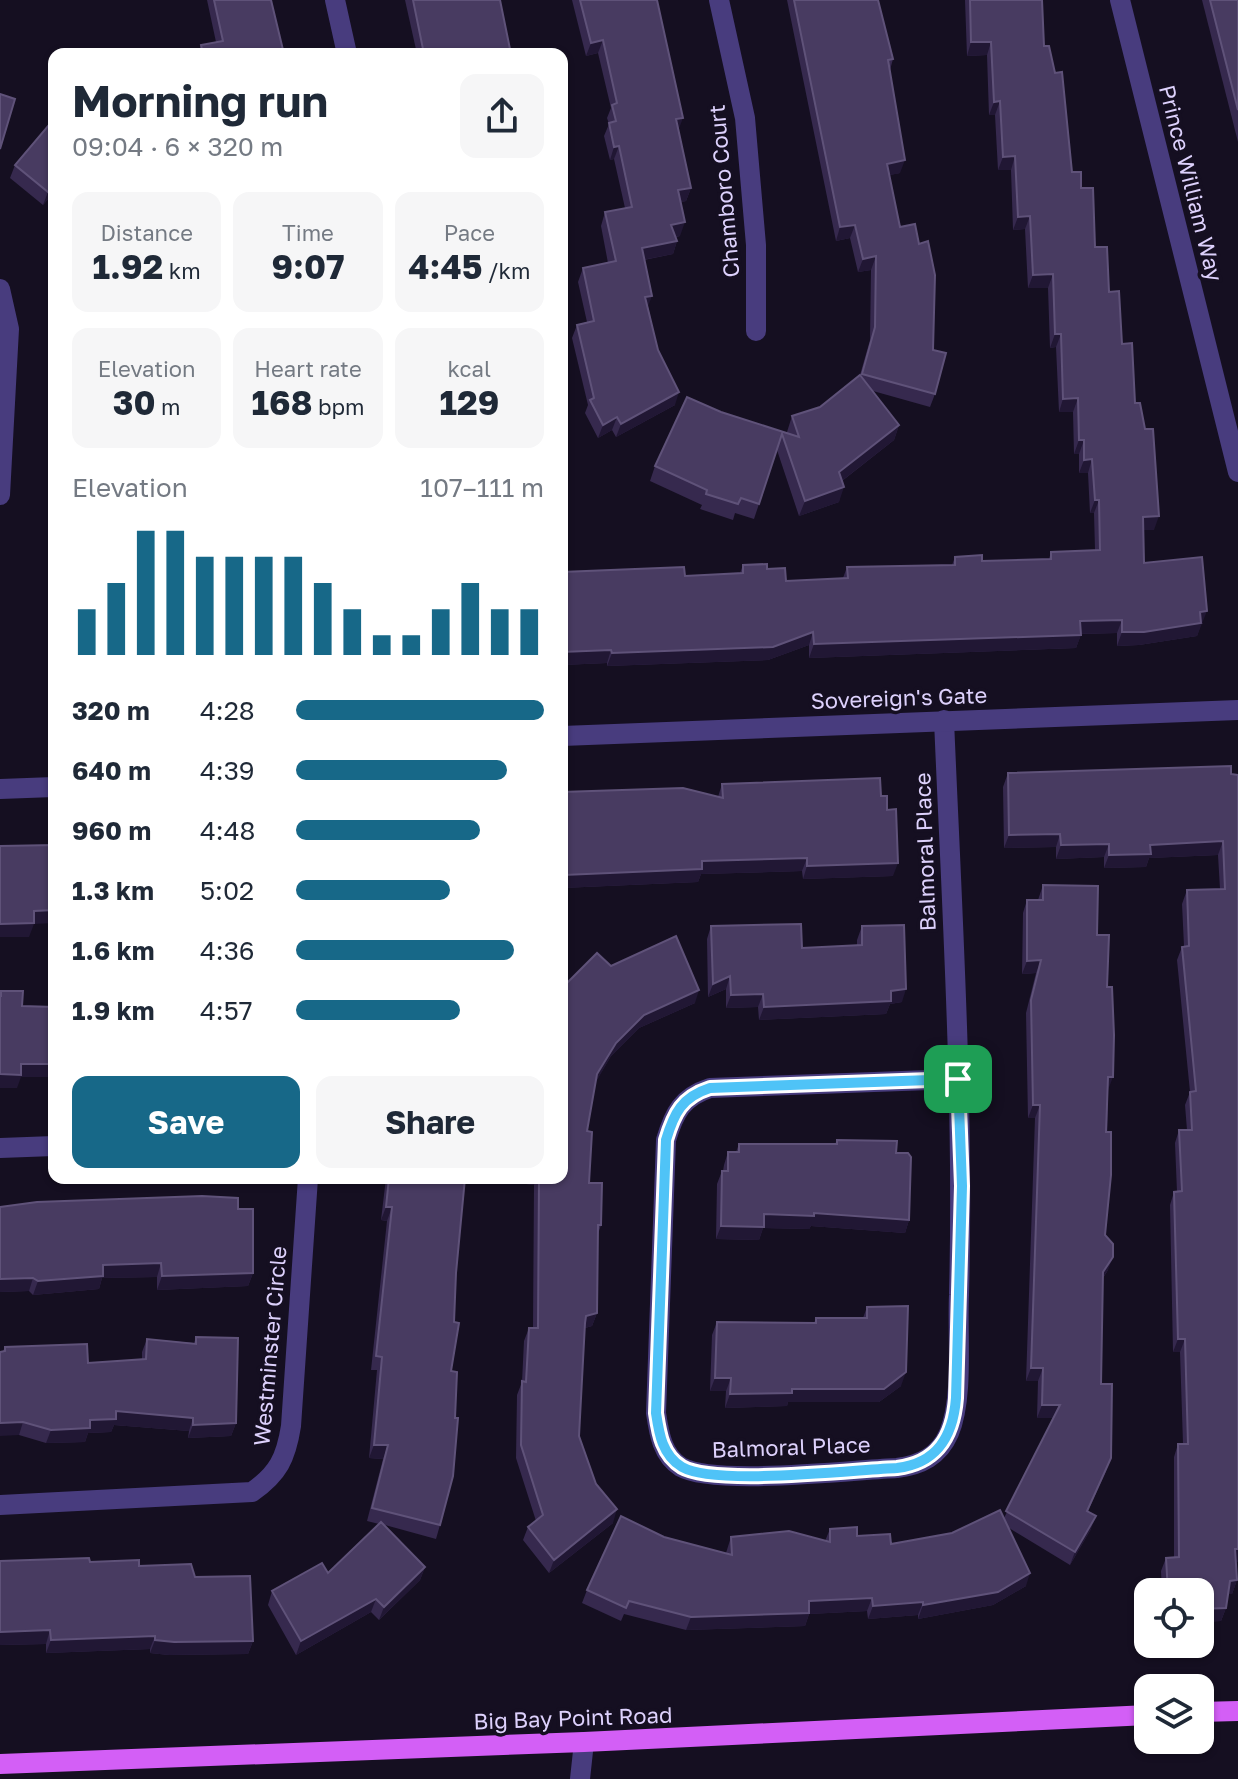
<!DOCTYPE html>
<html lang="en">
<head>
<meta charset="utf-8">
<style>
	:root { --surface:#fff; --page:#f6f6f7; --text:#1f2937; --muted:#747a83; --accent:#176888 }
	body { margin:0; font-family:"Golos Text",sans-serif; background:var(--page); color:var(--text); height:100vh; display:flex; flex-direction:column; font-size:30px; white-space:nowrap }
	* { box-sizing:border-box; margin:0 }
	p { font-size:26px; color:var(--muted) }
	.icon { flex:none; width:44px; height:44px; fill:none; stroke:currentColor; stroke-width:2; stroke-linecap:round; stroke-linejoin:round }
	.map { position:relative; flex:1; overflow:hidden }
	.panel { position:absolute; left:48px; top:48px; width:520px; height:1136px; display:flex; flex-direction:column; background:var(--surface); border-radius:16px; box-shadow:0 2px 6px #0004 }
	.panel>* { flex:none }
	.tools { position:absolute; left:1134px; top:1578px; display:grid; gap:16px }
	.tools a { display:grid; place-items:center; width:80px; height:80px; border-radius:16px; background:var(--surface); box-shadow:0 2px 6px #0004; font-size:40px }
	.pin { position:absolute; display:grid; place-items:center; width:68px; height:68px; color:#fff; margin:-34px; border-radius:16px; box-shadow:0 4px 12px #0006 }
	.round { display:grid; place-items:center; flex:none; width:84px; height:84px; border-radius:16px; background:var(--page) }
	.overview { display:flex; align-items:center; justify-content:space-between; height:136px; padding:0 24px }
	h1 { font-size:44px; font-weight:700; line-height:60px }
	.figures { display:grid; grid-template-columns:repeat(3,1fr); gap:12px; height:136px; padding:8px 24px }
	.figures div { display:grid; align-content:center; border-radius:16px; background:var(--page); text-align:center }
	.figures b { font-size:34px; font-weight:700 }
	.figures small { font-size:22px; font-weight:400 }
	.figures p { font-size:22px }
	.chart { height:224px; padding:16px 24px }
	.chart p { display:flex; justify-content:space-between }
	.chart svg { width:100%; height:144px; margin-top:8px; stroke:var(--accent); stroke-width:6 }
	.cta { display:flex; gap:16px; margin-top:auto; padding:16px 24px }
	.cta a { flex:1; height:92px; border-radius:16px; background:var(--accent); color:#fff; font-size:32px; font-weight:700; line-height:92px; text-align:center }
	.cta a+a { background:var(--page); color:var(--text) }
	ul { padding:0 24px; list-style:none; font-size:26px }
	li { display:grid; grid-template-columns:128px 96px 1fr; align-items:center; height:60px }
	li i { height:20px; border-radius:10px; background:var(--accent) }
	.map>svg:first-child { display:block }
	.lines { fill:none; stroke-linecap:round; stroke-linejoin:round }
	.minor { stroke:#483c7e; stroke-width:20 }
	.major { stroke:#d35ff6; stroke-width:20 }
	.wall { fill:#36294e }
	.shaded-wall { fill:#211734 }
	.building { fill:#483b61; stroke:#5f5279; stroke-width:2 }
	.route-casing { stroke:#fff; stroke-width:16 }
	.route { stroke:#4fc3f7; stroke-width:10 }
	.labels { text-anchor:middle; stroke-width:7; stroke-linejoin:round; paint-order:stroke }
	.street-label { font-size:22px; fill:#ddd1fc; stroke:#150f21 }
</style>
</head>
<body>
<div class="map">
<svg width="1238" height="1779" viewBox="0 0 1238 1779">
	<rect width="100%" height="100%" fill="#150f21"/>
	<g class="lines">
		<g class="minor">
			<polyline points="335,0 347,54"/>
			<polyline points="719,0 745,118 756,245 756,331"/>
			<polyline points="1120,0 1238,472"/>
			<polyline points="0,289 9,329 0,495"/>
			<path d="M944,720C952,911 964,1104 959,1295C957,1335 964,1397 949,1433C939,1456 921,1465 897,1468C852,1470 715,1486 681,1467C662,1455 659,1433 656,1413L666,1140C674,1113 682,1097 710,1088L958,1079"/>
			<polyline points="562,736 1238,710"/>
			<polyline points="0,789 54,787"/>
			<polyline points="0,1148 54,1146"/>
			<path d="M0,1505L252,1492C278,1474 286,1458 291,1426L308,1178"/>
			<polyline points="580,1779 584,1742"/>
		</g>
		<g class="major">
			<polyline points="1200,1712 1238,1711"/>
			<polyline points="0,1764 584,1742 1148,1715"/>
		</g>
	</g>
	<g class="wall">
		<polygon points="207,0 271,0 284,54 198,54 201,45 216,42"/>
		<polygon points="405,0 500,0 511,54 417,54"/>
		<polygon points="572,0 657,0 678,130 691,188 686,201 681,202 680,236 676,237 677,241 673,254 644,260 648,307 658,350 675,405 616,437 612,430 598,438 585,413 588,405 572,338 577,325 587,322 578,282 583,268 608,263 601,226 605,212 625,208 614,159 610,160 604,136 609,124 607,118 611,108 598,53 586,56"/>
		<polygon points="787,0 878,0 893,59 890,70 900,173 889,175 900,227 933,350 935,394 930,407 873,391 899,425 894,440 842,481 839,502 799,516 777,450 754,519 735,513 733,520 700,509 702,505 650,481 655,466 721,412 787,433 787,432 792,416 820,407 860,375 870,340 871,270 858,272 850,238 836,241"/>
		<polygon points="965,0 1042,0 1044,46 1072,172 1081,188 1095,247 1109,292 1135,403 1154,530 1143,530 1144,563 1203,624 1201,624 1197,636 1139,645 1117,646 1117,633 1081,634 1076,648 809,658 809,645 768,660 607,666 607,663 562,665 685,576 740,573 743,565 767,569 786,581 843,578 847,567 952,565 955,557 982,561 1049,559 1051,552 1095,550 1094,513 1090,513 1088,473 1079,473 1079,454 1074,454 1073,412 1059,412 1056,347 1050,348 1048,288 1028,288 1025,229 1013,230 1011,170 998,170 995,115 989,115 987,55 967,56"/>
		<polygon points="1202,0 1238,0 1238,142"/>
		<polygon points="54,119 54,192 43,205 10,178 15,165"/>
		<polygon points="1008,773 1238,775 1238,1562 1236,1562 1237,1580 1232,1594 1228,1594 1226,1608 1221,1621 1200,1622 1200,1592 1162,1592 1161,1571 1166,1558 1174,1557 1174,1457 1178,1444 1183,1444 1180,1352 1173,1352 1170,1205 1174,1192 1177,1192 1175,1143 1179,1130 1187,1130 1185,1105 1190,1092 1177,960 1182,947 1184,946 1182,904 1187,890 1220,889 1218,855 1149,858 1146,867 1104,868 1104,857 1056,859 1056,847 1004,848 1003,787"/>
		<polygon points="722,784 881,796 893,876 803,879 802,871 701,874 698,882 562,888 562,792 718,797"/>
		<polygon points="1043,885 1097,935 1107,987 1108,1090 1105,1235 1108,1270 1103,1278 1101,1384 1106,1471 1088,1511 1091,1529 1070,1565 1009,1528 1026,1586 993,1605 918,1619 918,1615 868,1619 867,1611 809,1614 805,1626 686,1630 624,1614 621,1621 582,1603 587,1590 664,1537 726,1553 731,1537 825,1541 830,1529 891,1544 952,1533 1004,1518 1054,1418 1037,1418 1038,1381 1026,1381 1035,1118 1028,1118 1026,1013 1036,973 1022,974 1023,913 1027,900 1038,900"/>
		<polygon points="711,926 802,948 857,945 857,940 862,926 902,1002 890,1004 886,1014 759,1020 758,1007 726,1008 726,989 708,997 707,939"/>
		<polygon points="611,966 695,1003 639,1028 611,1056 596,1081 587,1131 589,1183 601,1225 598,1234 597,1313 592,1326 585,1328 579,1436 596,1484 613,1523 549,1573 523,1540 528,1527 536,1521 516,1458 517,1395 522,1382 524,1341 529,1328 533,1328 534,1185 526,1184 526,1178 562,1178"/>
		<polygon points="837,1140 896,1153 909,1220 905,1233 811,1226 809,1229 763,1228 759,1240 716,1239 717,1184 722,1171 723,1171 724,1165 728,1152 736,1152 739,1144 835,1144"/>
		<polygon points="386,1178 465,1178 456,1273 451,1371 440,1525 436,1539 385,1525 425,1567 420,1580 379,1620 371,1612 296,1655 268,1605 272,1591 328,1573 379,1524 367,1521 383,1459 369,1458 377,1370 371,1370 387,1221 381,1220"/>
		<polygon points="0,1207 238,1209 253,1273 248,1286 157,1290 157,1277 102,1278 99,1289 33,1295 29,1291 0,1292"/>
		<polygon points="867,1307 901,1386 879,1402 788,1402 787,1406 725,1408 726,1391 710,1391 712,1335 717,1322 814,1323 816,1318 863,1318"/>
		<polygon points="196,1337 236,1423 231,1436 188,1438 189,1431 114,1425 111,1432 88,1433 85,1442 46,1443 19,1435 3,1351 5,1347 88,1363 142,1360 142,1352 147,1339 194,1343"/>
		<polygon points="0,1561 90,1562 139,1566 195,1577 253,1641 248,1654 169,1655 150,1653 150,1649 46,1653 46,1644 0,1645"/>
	</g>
	<g class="shaded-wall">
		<polygon points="603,40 598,53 586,56 591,43"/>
		<polygon points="971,42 991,42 987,55 967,56"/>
		<polygon points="1000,101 995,115 989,115 994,102"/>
		<polygon points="683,118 678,131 676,119"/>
		<polygon points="619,146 614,159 610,160 614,147"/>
		<polygon points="1015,156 1011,170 998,170 1003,157"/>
		<polygon points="905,160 900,173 882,177 887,164"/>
		<polygon points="54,184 54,192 43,205 48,192"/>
		<polygon points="691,188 686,201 674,204 678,190"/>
		<polygon points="1030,216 1025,229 1013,230 1018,217"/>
		<polygon points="685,222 680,236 667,238 671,225"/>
		<polygon points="855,225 850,238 836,241 840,227"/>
		<polygon points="677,241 673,254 637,261 642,248"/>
		<polygon points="876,256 871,270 858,272 863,259"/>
		<polygon points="1053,274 1048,288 1028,288 1033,275"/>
		<polygon points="652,296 647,309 645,297"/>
		<polygon points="1055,334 1061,334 1056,347 1050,348"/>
		<polygon points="679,392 675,405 616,437 621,424"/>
		<polygon points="1078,398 1073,412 1059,412 1063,399"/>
		<polygon points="617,417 612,430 598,438 603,425"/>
		<polygon points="899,425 894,440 834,487 839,472"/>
		<polygon points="1079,440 1084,440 1079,454 1074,454"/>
		<polygon points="1092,459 1088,473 1079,473 1084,460"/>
		<polygon points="844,487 839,502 799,516 805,501"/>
		<polygon points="1095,500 1099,500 1094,513 1090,513"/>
		<polygon points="1159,516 1154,530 1138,530 1143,517"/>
		<polygon points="1207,611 1197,636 1139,645 1117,646 1122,632"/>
		<polygon points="1122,620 1117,633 1076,634 1080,621"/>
		<polygon points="813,632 809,645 768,660 607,666 612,653"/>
		<polygon points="1081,635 1076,648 809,658 814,644"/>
		<polygon points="611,650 607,663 562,665 562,652"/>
		<polygon points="1060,834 1056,847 1004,848 1009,835"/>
		<polygon points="1223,841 1218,855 1149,858 1146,867 1104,868 1109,855 1150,845"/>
		<polygon points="1109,844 1104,857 1056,859 1061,845"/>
		<polygon points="807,858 802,871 701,874 698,882 562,888 562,880 564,875 702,861"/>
		<polygon points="898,863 893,876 803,879 807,866"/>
		<polygon points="54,910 54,923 34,924 29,937 0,937 0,924 34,911"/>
		<polygon points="1041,960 1036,973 1022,974 1027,961"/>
		<polygon points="730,976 726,989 708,997 713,984"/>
		<polygon points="906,989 902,1002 890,1004 886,1014 759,1020 764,1007"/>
		<polygon points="699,990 695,1003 639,1028 611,1056 593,1087 597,1074 616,1043 644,1015"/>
		<polygon points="763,994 758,1007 726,1008 731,995"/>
		<polygon points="21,1064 54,1064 54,1077 21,1077 17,1088 0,1088 0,1074"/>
		<polygon points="1108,1077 1113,1077 1108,1090"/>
		<polygon points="1033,1105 1040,1105 1035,1118 1028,1118"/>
		<polygon points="528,1178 536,1178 534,1185 526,1184"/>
		<polygon points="386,1207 392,1207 387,1221 381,1220"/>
		<polygon points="814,1213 909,1220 905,1233 811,1226 809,1229 763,1228 759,1240 716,1239 721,1226 764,1214"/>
		<polygon points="1113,1257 1108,1270 1098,1285 1103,1272"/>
		<polygon points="161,1263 157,1277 102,1278 99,1289 33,1295 38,1281 103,1265"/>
		<polygon points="253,1273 248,1286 157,1290 162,1276"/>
		<polygon points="33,1278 29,1291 0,1292 0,1279"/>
		<polygon points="597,1313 592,1326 581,1329 586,1316"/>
		<polygon points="1178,1339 1185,1339 1180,1352 1173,1352"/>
		<polygon points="1031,1368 1043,1368 1038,1381 1026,1381"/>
		<polygon points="906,1372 901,1386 879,1402 788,1402 787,1406 725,1408 730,1394 792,1389"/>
		<polygon points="715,1378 731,1378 726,1391 710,1391"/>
		<polygon points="1042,1405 1060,1405 1055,1418 1037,1418"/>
		<polygon points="116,1411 193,1418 189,1431 114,1425 111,1432 88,1433 85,1442 46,1443 51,1430 90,1420"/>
		<polygon points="23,1422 19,1435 0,1436 0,1423"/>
		<polygon points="236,1423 231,1436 188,1438 193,1425"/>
		<polygon points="374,1445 388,1445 383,1459 369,1458"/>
		<polygon points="1111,1458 1106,1471 1082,1524 1087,1511"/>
		<polygon points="617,1509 613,1523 549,1573 554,1560"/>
		<polygon points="1096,1516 1091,1529 1070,1565 1075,1552"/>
		<polygon points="1235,1549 1238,1549 1238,1562 1231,1562"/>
		<polygon points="425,1567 420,1580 379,1620 384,1607"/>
		<polygon points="1030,1573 1026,1586 993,1605 918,1619 923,1605"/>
		<polygon points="1237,1580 1232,1594 1225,1594 1230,1581"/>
		<polygon points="872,1598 867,1611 809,1614 805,1626 686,1630 691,1617 809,1601"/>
		<polygon points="376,1599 371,1612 296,1655 301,1641"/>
		<polygon points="923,1602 918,1615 868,1619 873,1606"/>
		<polygon points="1226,1608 1221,1621 1200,1622 1200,1609"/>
		<polygon points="50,1630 46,1644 0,1645 0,1632"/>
		<polygon points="155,1636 150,1649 46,1653 51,1640"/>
		<polygon points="155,1640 253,1641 248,1654 169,1655 150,1653"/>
	</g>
	<g class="building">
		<polygon points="214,0 271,0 284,54 201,54 203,54 201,45 223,41"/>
		<polygon points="413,0 500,0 511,54 424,54"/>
		<polygon points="580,0 657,0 683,118 676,119 691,188 678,190 685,222 671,225 677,241 642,248 652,296 645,297 658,350 679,392 621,424 617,417 603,425 590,400 594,398 577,325 594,321 583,268 616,261 605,212 632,207 619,146 614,147 609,123 616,121 612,105 617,103 603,40 591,43"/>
		<polygon points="794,0 878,0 893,59 888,60 905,160 887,164 900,227 915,224 919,244 928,241 935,275 933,350 946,353 935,394 862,374 875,327 876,256 863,259 855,225 840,227"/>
		<polygon points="970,0 1042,0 1044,46 1049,46 1055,73 1062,72 1072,172 1081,172 1081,188 1093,188 1095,247 1107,247 1109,292 1119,291 1122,344 1132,343 1135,403 1140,403 1145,429 1153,429 1159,516 1143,517 1144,563 1202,557 1207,611 1200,612 1201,623 1144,632 1122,632 1122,620 1080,621 1081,635 814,644 813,632 773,647 612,653 611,650 562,652 562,572 684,567 685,576 743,573 743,565 767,564 767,569 785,568 786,581 848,578 847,567 955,565 955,557 982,555 982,561 1051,559 1051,552 1100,550 1099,500 1095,500 1092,459 1084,460 1084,440 1079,440 1078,398 1063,399 1061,334 1055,334 1053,274 1033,275 1030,216 1018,217 1015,156 1003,157 1000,101 994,102 991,42 971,42"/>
		<polygon points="1210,0 1238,0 1238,110"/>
		<polygon points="0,94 15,99 0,149"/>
		<polygon points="54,119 54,184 48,192 15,165"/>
		<polygon points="860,375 899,425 839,472 844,487 805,501 782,434 759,504 741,498 738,504 706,494 707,490 655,466 687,397 721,412 799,437 792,416 820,407"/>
		<polygon points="1231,766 1231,774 1238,775 1238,1549 1235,1549 1237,1580 1230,1581 1226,1608 1200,1609 1200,1592 1168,1592 1166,1558 1179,1557 1178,1444 1188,1444 1185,1339 1178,1339 1174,1192 1182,1191 1179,1130 1192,1130 1190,1092 1196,1091 1182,947 1189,946 1187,890 1225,889 1223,841 1150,845 1151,854 1109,855 1109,844 1061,845 1060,834 1009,835 1008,773"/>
		<polygon points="880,778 881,796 887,796 887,810 896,809 898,863 807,866 807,858 702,861 702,869 564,875 562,849 562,792 683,788 723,798 722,784"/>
		<polygon points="54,845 54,910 34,911 34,923 0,924 0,846"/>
		<polygon points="1043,885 1098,886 1097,935 1109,935 1107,987 1112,987 1114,1035 1113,1077 1108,1077 1106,1132 1111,1132 1111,1175 1105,1235 1113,1244 1113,1257 1103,1272 1101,1384 1112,1384 1111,1458 1087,1511 1096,1516 1075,1552 1006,1511 1060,1405 1042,1405 1043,1368 1031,1368 1040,1105 1033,1105 1031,1000 1041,960 1027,961 1027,900 1043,900"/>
		<polygon points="801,924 802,948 862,945 862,926 904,925 906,989 891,991 891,1001 764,1007 763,994 731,995 730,976 713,984 711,926"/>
		<polygon points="676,936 699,990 644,1015 616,1043 597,1074 587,1131 592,1132 589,1183 602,1183 601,1225 598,1225 597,1313 586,1316 585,1323 579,1436 596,1484 617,1509 554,1560 528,1527 543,1515 521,1445 522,1381 526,1382 529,1328 538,1328 539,1178 562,1178 562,988 597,953 611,966"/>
		<polygon points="1,991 23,991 22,1006 54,1007 54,1064 21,1064 21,1075 0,1074 0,996 1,996"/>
		<polygon points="837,1140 897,1141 896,1153 908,1153 911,1157 909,1220 814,1213 814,1216 764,1214 764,1227 721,1226 722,1171 728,1171 728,1152 739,1152 739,1144 837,1144"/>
		<polygon points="389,1178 465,1178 456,1273 454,1322 459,1323 451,1371 457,1372 455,1418 458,1418 453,1476 440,1525 372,1508 388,1445 374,1445 382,1357 376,1356 392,1207 386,1207"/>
		<polygon points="202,1196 238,1198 238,1209 253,1209 253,1273 162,1276 161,1263 103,1265 103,1276 38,1281 33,1278 0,1279 0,1207 37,1202"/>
		<polygon points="908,1306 906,1372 884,1389 792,1389 792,1393 730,1394 731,1378 715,1378 717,1322 816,1323 816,1318 867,1318 867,1307"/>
		<polygon points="196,1337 238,1338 236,1423 193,1425 193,1418 116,1411 116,1419 90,1420 90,1428 51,1430 23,1422 0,1423 0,1352 5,1351 5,1347 87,1344 88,1363 146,1359 147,1339 196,1344"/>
		<polygon points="1000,1510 1030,1573 998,1592 923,1605 923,1602 873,1606 872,1598 809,1601 809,1613 691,1617 629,1601 626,1608 587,1590 621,1516 664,1537 732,1555 731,1537 789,1531 830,1542 830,1529 857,1527 857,1536 890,1534 891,1544 952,1533"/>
		<polygon points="381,1522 425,1567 384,1607 376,1599 301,1641 272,1591 322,1563 328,1573"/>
		<polygon points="89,1558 90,1562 139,1560 139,1566 191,1564 195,1577 250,1576 253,1641 174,1642 155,1640 155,1636 51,1640 50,1630 0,1632 0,1561"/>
	</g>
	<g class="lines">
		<g class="route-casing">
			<path id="route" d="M958,1079L962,1186L956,1398C953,1437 937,1463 897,1468C852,1470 715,1486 682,1467C662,1455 659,1433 656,1413L666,1140C674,1113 682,1097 710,1088Z"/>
		</g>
		<use href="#route" class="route"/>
	</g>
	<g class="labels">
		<g class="street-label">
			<text transform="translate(1191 183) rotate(76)" y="8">Prince William Way</text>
			<text transform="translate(724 191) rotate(-95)" y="8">Chamboro Court</text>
			<text transform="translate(899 698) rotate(-2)" y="8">Sovereign's Gate</text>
			<text transform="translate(925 852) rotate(-92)" y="8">Balmoral Place</text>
			<text transform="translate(270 1346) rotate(-85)" y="8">Westminster Circle</text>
			<text transform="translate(791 1447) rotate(-2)" y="8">Balmoral Place</text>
			<text transform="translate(573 1718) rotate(-2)" y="8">Big Bay Point Road</text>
		</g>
	</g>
</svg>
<div class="tools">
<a><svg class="icon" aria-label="locate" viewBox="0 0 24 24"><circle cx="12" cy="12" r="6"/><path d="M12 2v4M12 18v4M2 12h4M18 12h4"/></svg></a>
<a><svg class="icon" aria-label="layers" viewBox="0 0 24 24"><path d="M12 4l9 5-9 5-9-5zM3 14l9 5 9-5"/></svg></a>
</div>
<div class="pin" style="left:958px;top:1079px;background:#1e9e55"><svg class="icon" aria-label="arrive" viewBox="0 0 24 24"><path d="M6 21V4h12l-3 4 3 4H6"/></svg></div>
<section class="panel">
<div class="overview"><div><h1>Morning run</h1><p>09:04 · 6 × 320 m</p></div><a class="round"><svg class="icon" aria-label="share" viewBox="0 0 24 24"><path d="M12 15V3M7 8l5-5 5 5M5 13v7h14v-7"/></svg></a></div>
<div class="figures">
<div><p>Distance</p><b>1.92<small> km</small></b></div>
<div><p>Time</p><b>9:07</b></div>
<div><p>Pace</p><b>4:45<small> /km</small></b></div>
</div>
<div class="figures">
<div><p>Elevation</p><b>30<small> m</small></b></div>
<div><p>Heart rate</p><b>168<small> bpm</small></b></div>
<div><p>kcal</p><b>129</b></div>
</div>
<div class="chart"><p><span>Elevation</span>107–111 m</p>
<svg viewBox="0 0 160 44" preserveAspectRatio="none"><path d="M5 44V30M15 44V22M25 44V6M35 44V6M45 44V14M55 44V14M65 44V14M75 44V14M85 44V22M95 44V30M105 44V38M115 44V38M125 44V30M135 44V22M145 44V30M155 44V30"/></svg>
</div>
<ul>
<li><b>320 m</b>4:28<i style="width:100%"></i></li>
<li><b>640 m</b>4:39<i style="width:85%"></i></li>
<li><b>960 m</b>4:48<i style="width:74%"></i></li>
<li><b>1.3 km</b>5:02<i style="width:62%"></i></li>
<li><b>1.6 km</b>4:36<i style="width:88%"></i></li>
<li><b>1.9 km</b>4:57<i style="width:66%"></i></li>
</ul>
<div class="cta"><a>Save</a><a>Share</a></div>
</section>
</div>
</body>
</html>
